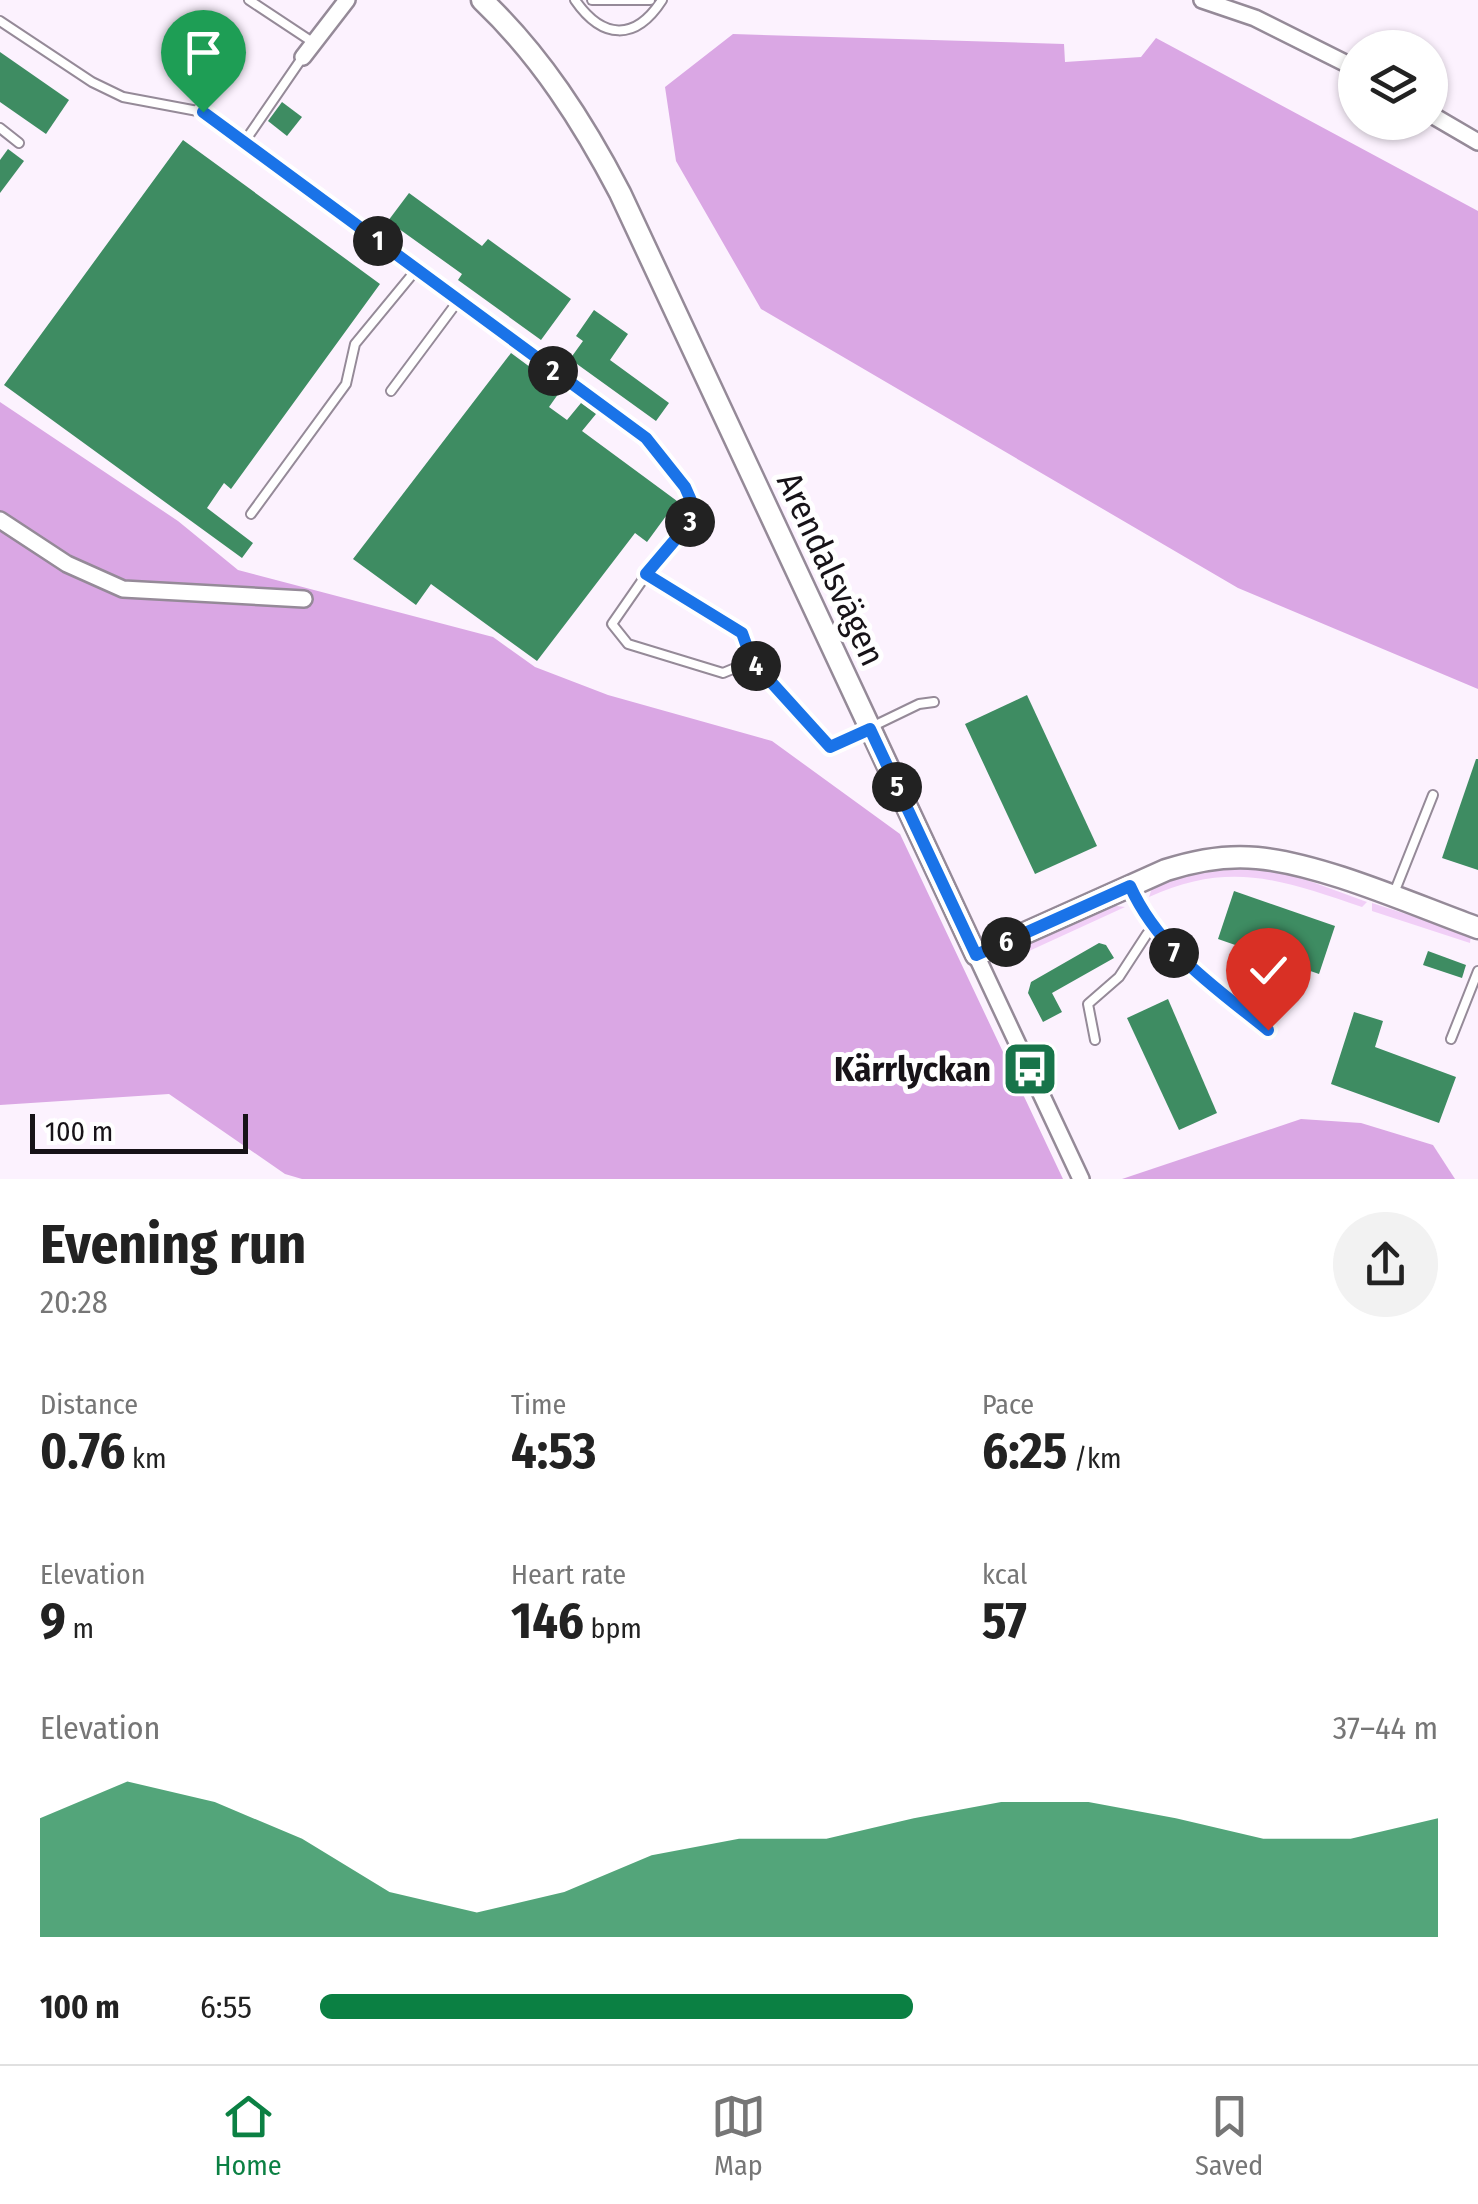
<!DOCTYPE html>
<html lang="en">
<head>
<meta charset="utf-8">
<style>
	:root { --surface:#fff; --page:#f2f2f2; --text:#222; --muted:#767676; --line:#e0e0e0; --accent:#0b8043 }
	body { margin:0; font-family:"Fira Sans Condensed",sans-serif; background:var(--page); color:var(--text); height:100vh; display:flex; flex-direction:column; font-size:38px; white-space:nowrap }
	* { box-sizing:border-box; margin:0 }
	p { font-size:32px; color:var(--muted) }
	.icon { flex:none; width:55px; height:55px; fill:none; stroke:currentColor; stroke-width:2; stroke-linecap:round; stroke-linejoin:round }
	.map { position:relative; height:1179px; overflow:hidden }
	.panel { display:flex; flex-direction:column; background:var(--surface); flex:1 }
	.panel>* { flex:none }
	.buttons { position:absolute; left:1338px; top:30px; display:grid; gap:20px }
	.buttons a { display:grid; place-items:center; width:110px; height:110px; border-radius:50%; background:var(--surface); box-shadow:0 2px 8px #0004; font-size:50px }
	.scale { position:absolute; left:30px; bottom:25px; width:218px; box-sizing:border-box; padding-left:10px; border:5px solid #171318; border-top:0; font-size:28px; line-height:35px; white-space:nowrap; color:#171318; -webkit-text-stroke:8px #fff; paint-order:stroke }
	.pin { position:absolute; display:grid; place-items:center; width:85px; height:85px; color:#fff; margin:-102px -42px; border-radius:50% 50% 50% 0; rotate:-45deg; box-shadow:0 0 10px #0007 }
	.pin .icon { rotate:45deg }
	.km { position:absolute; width:50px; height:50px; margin:-25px; border-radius:50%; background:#222; color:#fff; font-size:28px; line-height:50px; text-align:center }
	.round { display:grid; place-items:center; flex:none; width:105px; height:105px; border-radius:52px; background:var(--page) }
	.overview { display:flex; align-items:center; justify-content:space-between; height:170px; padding:0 40px }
	h1 { font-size:55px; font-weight:700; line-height:75px }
	.figures { display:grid; grid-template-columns:repeat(3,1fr); gap:15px; height:170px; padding:10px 40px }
	.figures div { display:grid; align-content:center }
	.figures b { font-size:50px; font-weight:700 }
	.figures small { font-size:28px; font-weight:400 }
	.figures p { font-size:28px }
	.chart { height:280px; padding:20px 40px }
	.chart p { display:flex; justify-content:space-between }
	.chart svg { width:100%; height:180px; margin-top:10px; fill:var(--accent); opacity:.7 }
	ul { padding:0 40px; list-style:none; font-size:32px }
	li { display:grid; grid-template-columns:160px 120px 1fr; align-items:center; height:75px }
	li i { height:25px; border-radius:12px; background:var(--accent) }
	.menu { display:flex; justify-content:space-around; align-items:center; height:140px; border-top:2px solid var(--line); background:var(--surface); font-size:28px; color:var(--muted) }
	.menu a { display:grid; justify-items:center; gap:5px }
	.menu .current { color:var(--accent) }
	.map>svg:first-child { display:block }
	.green { fill:#f1cff7 }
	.forest { fill:#daa7e4 }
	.building { fill:#3e8c62 }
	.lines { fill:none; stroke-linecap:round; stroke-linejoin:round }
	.service-casing { stroke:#958a98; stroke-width:12 }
	.minor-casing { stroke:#958a98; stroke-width:20 }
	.tertiary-casing { stroke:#958a98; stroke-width:25 }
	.service { stroke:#fff; stroke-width:8 }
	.minor { stroke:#fff; stroke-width:15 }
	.tertiary { stroke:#fff; stroke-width:20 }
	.route-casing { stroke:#fff; stroke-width:20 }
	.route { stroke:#1a73e8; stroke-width:12 }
	.labels { text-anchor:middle; stroke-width:10; stroke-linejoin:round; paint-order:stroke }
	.street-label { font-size:35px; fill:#171318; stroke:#fff }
	.poi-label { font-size:35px; font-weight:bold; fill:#171318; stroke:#fff; text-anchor:end }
</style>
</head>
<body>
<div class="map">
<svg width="1478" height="1179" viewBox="0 0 1478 1179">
	<rect width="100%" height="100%" fill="#fcf2fe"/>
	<g class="green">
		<path d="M1226,866L1285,872L1367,902L1362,907C1282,880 1230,860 1149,897L1153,885L1168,877Z"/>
		<polygon points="1372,903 1471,935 1470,943 1372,911"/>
		<polygon points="1109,905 1125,907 1007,961 1018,947"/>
	</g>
	<g class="forest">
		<polygon points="733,34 1064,44 1065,62 1141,57 1156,38 1478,211 1478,689 1238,588 761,309 676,161 665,87"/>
		<polygon points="0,402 178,521 238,570 493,637 535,667 608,695 772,741 900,834 1063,1179 302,1179 285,1174 169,1094 0,1105"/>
		<polygon points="1301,1119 1361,1123 1433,1145 1455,1179 1122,1179"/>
	</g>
	<g class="building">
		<polygon points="0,52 69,100 46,134 0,102"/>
		<polygon points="282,102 302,117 287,136 268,121"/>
		<polygon points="183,140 380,284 231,489 224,483 207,508 253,543 242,558 4,385"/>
		<polygon points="8,149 24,161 0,193 0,160"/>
		<polygon points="409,193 482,246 488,239 571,299 541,340 458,280 462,274 388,221"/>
		<polygon points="594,310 628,334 610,360 669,403 656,421 570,359 583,341 576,336"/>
		<polygon points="511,353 561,390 549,407 567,420 581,403 596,414 582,431 677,501 647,542 635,533 537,661 431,584 416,605 353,559"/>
		<polygon points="1027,695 1097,846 1035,874 965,724"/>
		<polygon points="1476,759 1478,759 1478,870 1442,858"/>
		<polygon points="1234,891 1335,926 1319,974 1218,939"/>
		<polygon points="1099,943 1106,945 1114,958 1052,993 1062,1012 1043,1022 1028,993 1031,982"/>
		<polygon points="1428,951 1466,965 1462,978 1423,965"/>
		<polygon points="1168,999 1217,1113 1179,1130 1127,1018"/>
		<polygon points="1354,1012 1383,1021 1375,1047 1456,1077 1439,1123 1331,1084"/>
	</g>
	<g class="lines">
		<g class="service-casing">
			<g id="service">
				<polyline points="249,0 314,43"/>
				<path d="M575,0C602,39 635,42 662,0"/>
				<polyline points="592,0 650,0"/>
				<polyline points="0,21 92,82 123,97 203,112 645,438 685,487 697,514 646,575 742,633 752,661 830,747 919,704 934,702"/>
				<polyline points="0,128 19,143"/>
				<polyline points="245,141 302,58"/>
				<polyline points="391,391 458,301"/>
				<polyline points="251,514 346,384 355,344 416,270"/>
				<polyline points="646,575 612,624 628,644 723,673 752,661"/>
				<polyline points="1132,890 1162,940 1173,952 1268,1031"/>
				<polyline points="1394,893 1433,795"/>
				<polyline points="1451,1039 1478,971"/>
				<polyline points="1095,1040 1088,1004 1119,977 1147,934 1154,928"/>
			</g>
		</g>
		<g class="minor-casing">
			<g id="minor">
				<polyline points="1202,0 1255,18 1355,68"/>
				<polyline points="303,57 347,0"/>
				<polyline points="1430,114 1478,142"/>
				<polyline points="0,520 67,564 123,589 304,599"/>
				<polyline points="976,955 1081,1179"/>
			</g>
		</g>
		<g class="tertiary-casing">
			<path id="tertiary" d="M482,0C540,55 583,122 620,193L976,955L1166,870C1194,861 1227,855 1257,858C1323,864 1414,905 1478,928"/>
		</g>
		<use href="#service" class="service"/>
		<use href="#minor" class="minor"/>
		<use href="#tertiary" class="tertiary"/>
	</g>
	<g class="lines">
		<g class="route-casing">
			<path id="route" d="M203,112L646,438L685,487L697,514L646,574L742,633L752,661L830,747L870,729L976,955L1130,886C1159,950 1215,987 1268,1030"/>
		</g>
		<use href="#route" class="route"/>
	</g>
	<defs>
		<g id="bus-square" transform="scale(2.875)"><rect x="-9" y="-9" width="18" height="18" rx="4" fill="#18744a" stroke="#fff"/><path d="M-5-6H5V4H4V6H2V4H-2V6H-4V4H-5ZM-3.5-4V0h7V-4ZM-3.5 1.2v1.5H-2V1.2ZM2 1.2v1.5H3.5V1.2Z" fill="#fff"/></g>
	</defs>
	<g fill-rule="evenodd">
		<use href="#bus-square" x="1030" y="1069"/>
	</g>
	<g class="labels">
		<g class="street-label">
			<text transform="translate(831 569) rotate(65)" y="12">Arendalsvägen</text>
		</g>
		<g class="poi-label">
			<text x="991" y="1081">Kärrlyckan</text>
		</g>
	</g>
</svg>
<div class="buttons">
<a><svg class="icon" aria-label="layers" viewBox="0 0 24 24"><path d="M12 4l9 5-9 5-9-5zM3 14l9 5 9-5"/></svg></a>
</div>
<div class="scale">100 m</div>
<div class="pin" style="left:203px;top:112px;background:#1e9e55"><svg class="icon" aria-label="arrive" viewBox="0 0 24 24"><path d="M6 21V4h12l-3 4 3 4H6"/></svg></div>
<div class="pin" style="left:1268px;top:1030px;background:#d93025"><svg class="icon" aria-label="check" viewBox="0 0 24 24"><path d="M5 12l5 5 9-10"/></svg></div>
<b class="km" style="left:378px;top:241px">1</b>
<b class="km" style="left:553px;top:371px">2</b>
<b class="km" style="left:690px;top:522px">3</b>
<b class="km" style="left:756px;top:666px">4</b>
<b class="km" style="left:897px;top:787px">5</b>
<b class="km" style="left:1006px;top:942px">6</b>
<b class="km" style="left:1174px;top:953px">7</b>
</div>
<section class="panel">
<div class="overview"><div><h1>Evening run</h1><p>20:28</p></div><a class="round"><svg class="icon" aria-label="share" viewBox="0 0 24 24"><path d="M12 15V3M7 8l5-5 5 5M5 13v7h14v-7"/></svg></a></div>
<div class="figures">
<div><p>Distance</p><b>0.76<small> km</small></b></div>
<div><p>Time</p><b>4:53</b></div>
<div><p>Pace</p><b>6:25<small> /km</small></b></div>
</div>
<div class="figures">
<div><p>Elevation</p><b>9<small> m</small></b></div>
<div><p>Heart rate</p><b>146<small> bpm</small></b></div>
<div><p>kcal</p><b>57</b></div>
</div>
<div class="chart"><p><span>Elevation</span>37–44 m</p>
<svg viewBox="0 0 160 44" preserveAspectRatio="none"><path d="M0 44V15L10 6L20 11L30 20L40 33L50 38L60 33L70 24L80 20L90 20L100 15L110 11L120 11L130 15L140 20L150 20L160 15V44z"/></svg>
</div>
<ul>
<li><b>100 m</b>6:55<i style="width:53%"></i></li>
</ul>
</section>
<nav class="menu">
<a class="current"><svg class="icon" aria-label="home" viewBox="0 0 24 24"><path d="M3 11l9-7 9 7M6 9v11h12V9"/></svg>Home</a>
<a><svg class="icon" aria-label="map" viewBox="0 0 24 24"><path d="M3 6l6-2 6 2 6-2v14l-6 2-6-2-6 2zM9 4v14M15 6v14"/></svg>Map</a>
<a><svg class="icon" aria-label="saved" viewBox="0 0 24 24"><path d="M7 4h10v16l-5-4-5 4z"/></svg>Saved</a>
</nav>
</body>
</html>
